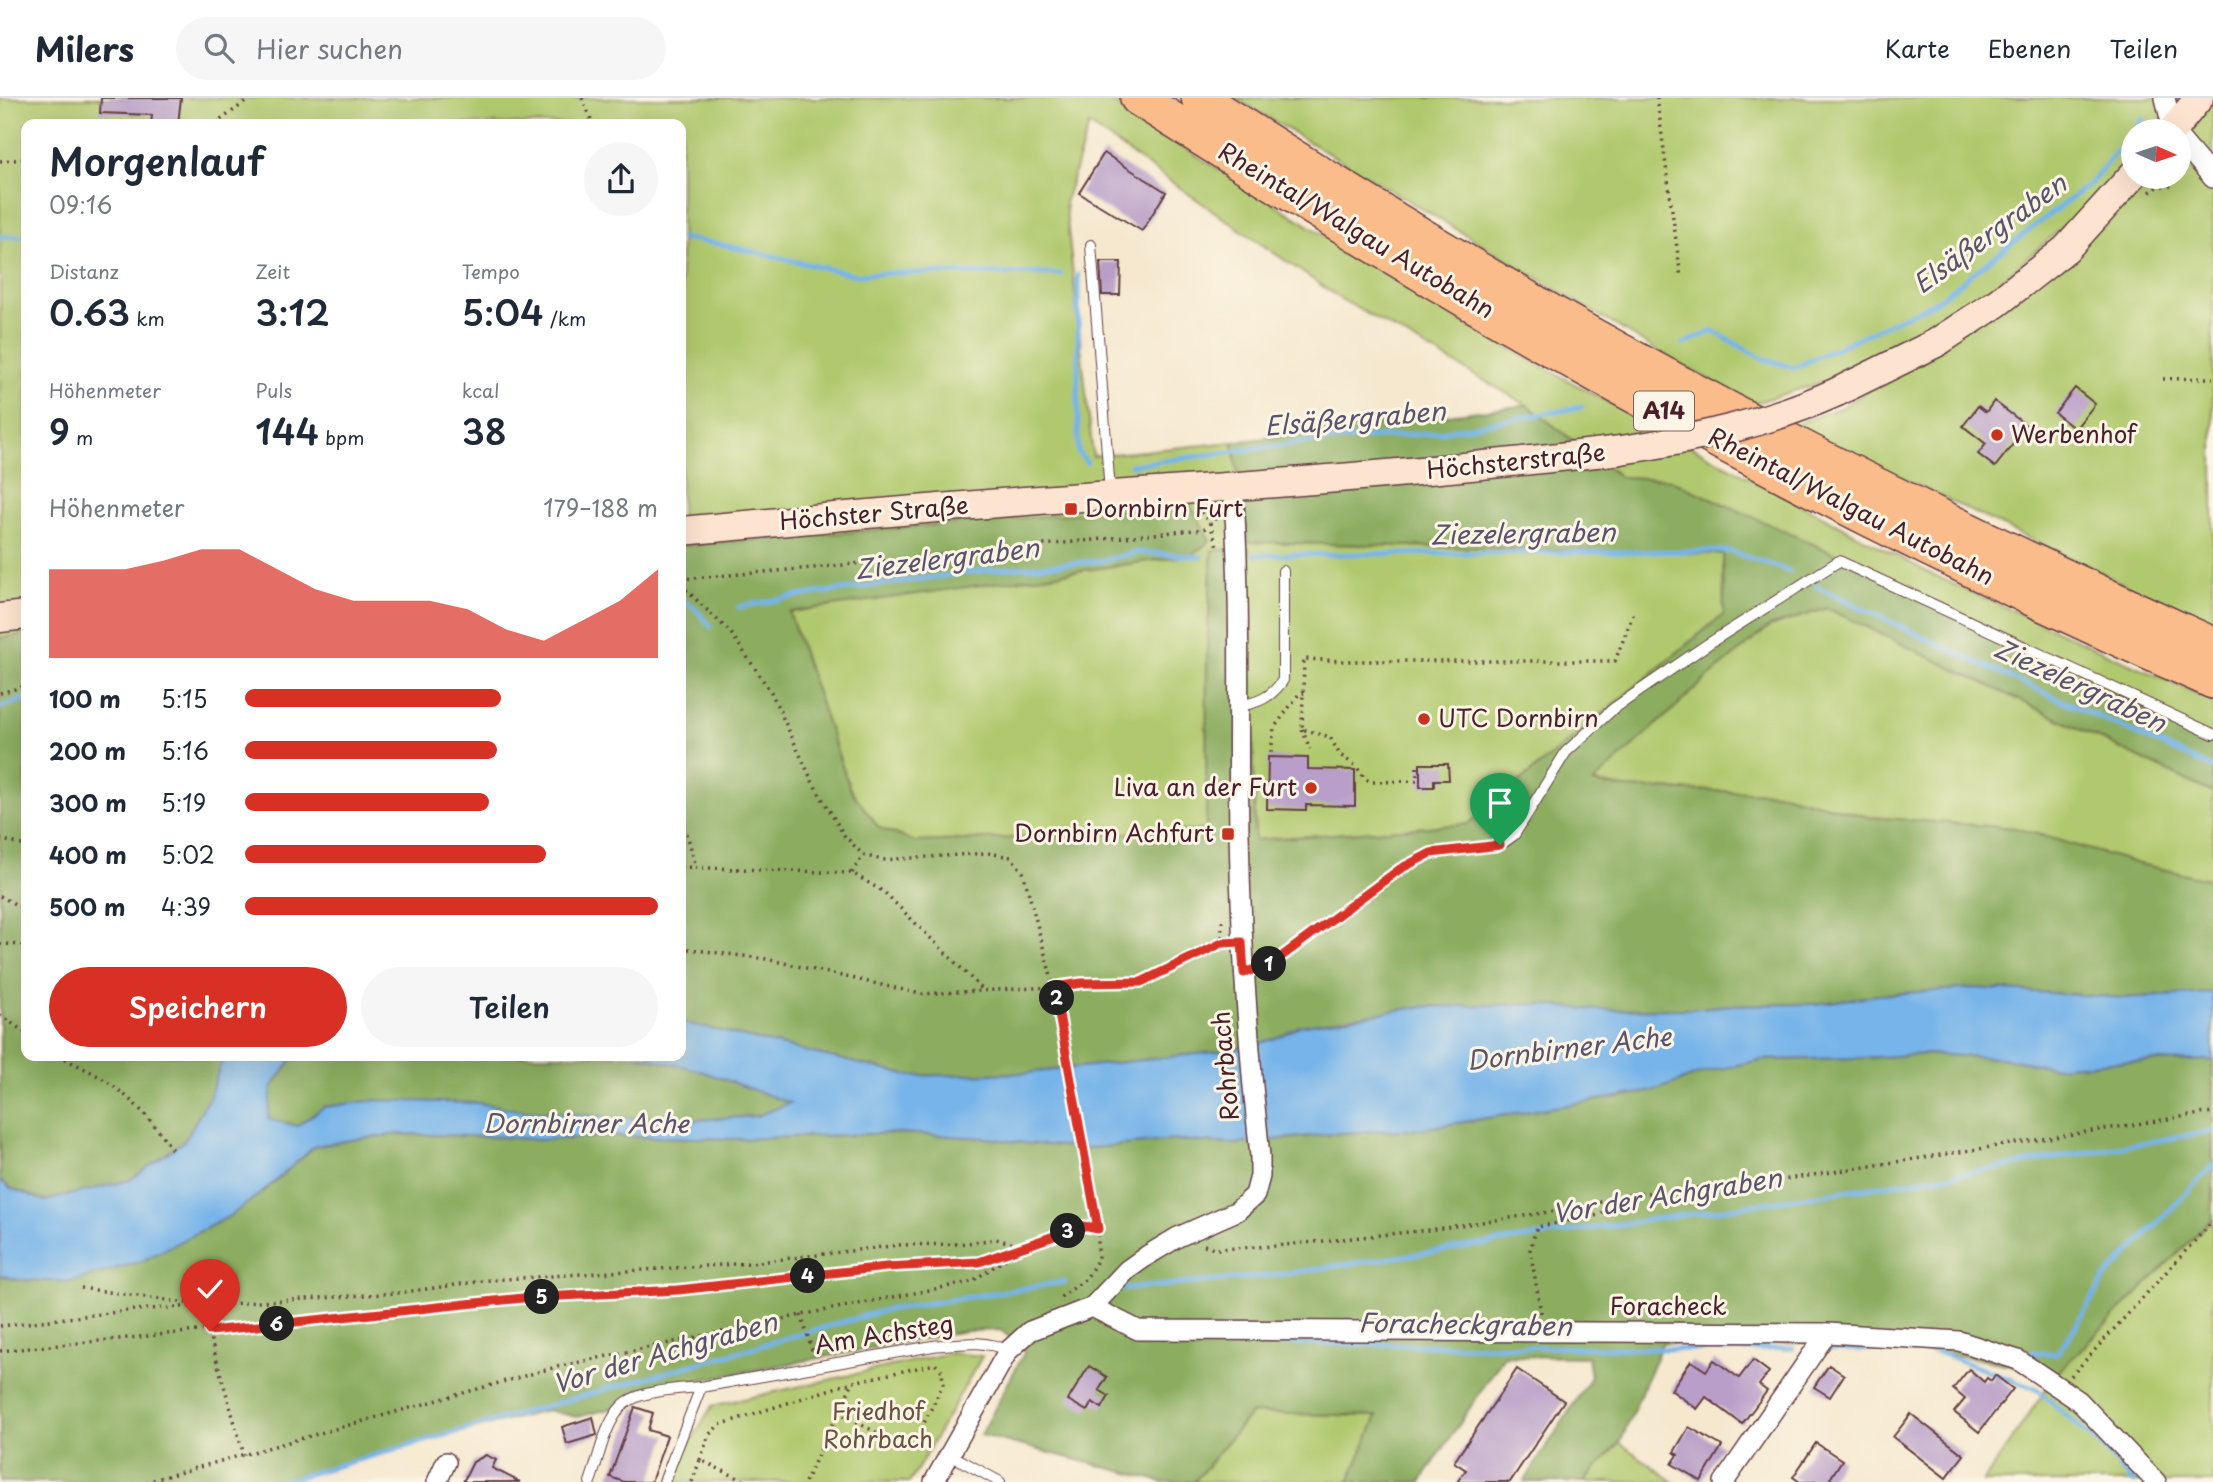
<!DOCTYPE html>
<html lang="de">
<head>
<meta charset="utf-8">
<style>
	:root { --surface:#fff; --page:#f6f6f7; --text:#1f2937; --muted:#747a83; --line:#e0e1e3; --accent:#d93025 }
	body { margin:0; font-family:"Playpen Sans",sans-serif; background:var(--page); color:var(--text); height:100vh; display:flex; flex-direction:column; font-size:26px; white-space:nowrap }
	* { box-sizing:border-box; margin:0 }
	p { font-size:23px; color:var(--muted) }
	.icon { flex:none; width:38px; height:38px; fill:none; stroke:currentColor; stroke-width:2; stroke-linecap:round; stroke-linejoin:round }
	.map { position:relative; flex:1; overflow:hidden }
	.panel { position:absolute; left:21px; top:21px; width:665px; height:942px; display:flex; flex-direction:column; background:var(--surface); border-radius:14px; box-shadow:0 7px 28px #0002 }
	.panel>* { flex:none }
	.needle { width:46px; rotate:93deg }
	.tools { position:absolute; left:2121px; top:21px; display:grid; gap:14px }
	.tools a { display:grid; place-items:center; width:70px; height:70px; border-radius:50%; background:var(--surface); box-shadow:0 7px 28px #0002; font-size:35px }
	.pin { position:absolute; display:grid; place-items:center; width:60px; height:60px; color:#fff; margin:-72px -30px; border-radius:50% 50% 50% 0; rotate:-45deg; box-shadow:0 0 7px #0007 }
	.pin .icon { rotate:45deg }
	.km { position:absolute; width:35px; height:35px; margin:-18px; border-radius:50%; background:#222; color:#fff; font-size:19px; line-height:35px; text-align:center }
	.round { display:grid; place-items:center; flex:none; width:74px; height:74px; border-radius:37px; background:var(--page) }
	.headline { display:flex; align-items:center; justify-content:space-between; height:119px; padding:0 28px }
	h1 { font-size:38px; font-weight:600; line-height:52px }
	.metrics { display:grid; grid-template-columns:repeat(3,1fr); gap:10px; height:119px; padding:7px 28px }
	.metrics div { display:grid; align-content:center }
	.metrics b { font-size:35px; font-weight:600 }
	.metrics small { font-size:19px; font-weight:400 }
	.metrics p { font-size:19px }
	.chart { height:196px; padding:14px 28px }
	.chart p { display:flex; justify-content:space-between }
	.chart svg { width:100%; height:126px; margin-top:7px; fill:var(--accent); opacity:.7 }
	.action { display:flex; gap:14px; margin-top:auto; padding:14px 28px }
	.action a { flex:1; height:80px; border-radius:42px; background:var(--accent); color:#fff; font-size:28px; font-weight:600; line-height:80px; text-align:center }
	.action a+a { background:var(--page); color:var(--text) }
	ul { padding:0 28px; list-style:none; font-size:23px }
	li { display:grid; grid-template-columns:112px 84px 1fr; align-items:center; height:52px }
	li i { height:18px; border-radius:9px; background:var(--accent) }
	header { display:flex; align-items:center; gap:42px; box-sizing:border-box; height:98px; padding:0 35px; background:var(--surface); border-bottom:2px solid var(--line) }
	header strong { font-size:33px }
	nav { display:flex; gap:38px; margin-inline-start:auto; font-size:24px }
	.search { width:490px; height:63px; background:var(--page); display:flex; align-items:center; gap:18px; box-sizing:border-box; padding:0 24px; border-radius:38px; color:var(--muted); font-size:26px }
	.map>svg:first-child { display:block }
	.green { fill:#b1c96e; stroke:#7e744c; stroke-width:2 }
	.forest { fill:#8cad61; stroke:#6b6646; stroke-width:2 }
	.water { fill:#76b4e9; stroke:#606a8a; stroke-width:2 }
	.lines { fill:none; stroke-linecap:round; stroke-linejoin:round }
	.stream { stroke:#76b4e9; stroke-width:5 }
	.building { fill:#b89ec8 }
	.service-casing { stroke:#643d44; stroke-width:12 }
	.minor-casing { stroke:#643d44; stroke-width:22 }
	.secondary-casing { stroke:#643d44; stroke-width:31 }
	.motorway-casing { stroke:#643d44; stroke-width:38 }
	.path { stroke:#643d44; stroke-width:3.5; stroke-dasharray:2 5; stroke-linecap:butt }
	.service { stroke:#fff; stroke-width:10 }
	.minor { stroke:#fff; stroke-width:19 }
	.secondary { stroke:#fde4d0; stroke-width:28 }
	.motorway { stroke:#f9bc8a; stroke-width:35 }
	.secondary-bridge-casing { stroke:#643d44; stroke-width:31; stroke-linecap:butt }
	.secondary-bridge { stroke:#fde4d0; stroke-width:28 }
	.route-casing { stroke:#fff; stroke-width:14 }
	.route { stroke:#d93025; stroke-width:9 }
	.poi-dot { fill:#c8321e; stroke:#fcf5e5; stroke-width:2.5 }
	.labels { text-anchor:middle; stroke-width:6; stroke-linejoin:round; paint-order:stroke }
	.shield { fill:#fcf5e5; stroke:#7f5f63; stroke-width:2 }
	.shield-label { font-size:23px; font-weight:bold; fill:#4a1f2b }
	.street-label { font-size:24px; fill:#4a1f2b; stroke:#fcf5e5 }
	.poi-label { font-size:24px; fill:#4a1f2b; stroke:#fcf5e5; text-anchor:start }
	.park-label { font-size:24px; fill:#69523f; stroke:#fcf5e5 }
	.water-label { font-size:26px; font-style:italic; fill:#59536e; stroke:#fcf5e5 }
</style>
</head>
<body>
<header>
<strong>Milers</strong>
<div class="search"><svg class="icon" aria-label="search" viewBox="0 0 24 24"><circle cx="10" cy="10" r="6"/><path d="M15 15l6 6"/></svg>Hier suchen</div>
<nav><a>Karte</a><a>Ebenen</a><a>Teilen</a></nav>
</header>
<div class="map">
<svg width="2213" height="1384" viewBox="0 0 2213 1384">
	<rect width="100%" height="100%" fill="#fcf5e5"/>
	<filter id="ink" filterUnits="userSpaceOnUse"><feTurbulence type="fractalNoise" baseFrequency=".0143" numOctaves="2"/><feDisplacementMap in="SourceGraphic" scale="14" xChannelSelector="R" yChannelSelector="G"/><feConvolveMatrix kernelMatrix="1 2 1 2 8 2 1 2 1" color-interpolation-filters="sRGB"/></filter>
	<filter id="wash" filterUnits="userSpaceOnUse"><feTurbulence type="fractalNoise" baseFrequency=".00686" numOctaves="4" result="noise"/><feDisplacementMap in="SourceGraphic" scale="28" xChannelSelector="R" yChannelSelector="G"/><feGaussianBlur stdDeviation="1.57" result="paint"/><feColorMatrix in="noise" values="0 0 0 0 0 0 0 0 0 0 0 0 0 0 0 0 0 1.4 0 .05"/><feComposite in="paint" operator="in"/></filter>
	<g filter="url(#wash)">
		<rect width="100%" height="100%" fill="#f5e8cf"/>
		<g class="green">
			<polygon points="0,0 1105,0 1474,231 1637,320 1931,476 2213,603 2213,646 1913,493 1668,381 1620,379 1527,307 1341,201 1089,27 1065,104 1093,358 1233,344 1249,444 1723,456 1724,517 1468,726 1255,742 1249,451 1212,452 1207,556 1206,732 915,744 879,730 850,691 789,514 1192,457 681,460 681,26 26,26 26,543 0,546"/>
			<polygon points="1235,0 2180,0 2153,33 2133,33 2133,57 2102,95 1990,192 1861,272 1755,305 1679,266 1505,160"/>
			<polygon points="2207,0 2213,0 2213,526 2172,509 1835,348 1794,327 1842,309 1943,247 2141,79 2179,79 2179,34"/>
			<polygon points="1827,510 2213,695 2213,782 2139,766 2016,730 1869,719 1778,695 1623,690 1592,684 1707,580 1769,529"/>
			<polygon points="2213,1120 2213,1384 1983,1384 2057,1275"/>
			<polygon points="950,1255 982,1258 910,1384 670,1384 675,1371 712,1308"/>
			<polygon points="1251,1315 1378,1318 1349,1384 1194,1384"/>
			<polygon points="1620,1345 1674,1384 1583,1384"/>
		</g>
		<g class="forest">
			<path d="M1527,307L1620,379L1668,381L1871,472L2213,646V695L1827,510L1769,529L1707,580L1593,685L1623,690L1778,695L1869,719L2016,730L2139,766L2213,782V895L2124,900L1975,890L1878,897L1815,906L1733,907L1689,911L1595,912L1533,906L1418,909L1299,928C1279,942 1256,946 1232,952L1027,975L911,978L681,924V448L1190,406L1210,443L1192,457L789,514L850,691L879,730L915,744L1206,732L1207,556L1212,452L1249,450L1255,742L1468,726L1724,516L1723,456L1248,444L1233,344Z"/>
			<polygon points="26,536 26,957 224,957 209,1000 185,1042 130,1082 45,1103 10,1090 0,1082 0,540"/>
			<polygon points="1926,956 2001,960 2054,969 2112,964 2213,962 2213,1120 2057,1275 1961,1258 1862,1245 1662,1245 1620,1345 1583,1384 1524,1384 1591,1279 1588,1259 1504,1258 1421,1384 1349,1384 1377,1318 1251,1315 1194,1384 1163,1384 981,1337 1025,1253 1001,1232 965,1233 723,1278 638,1292 614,1310 576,1319 548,1312 390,1352 283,1384 0,1384 0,1177 18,1182 142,1163 230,1118 265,1092 315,1048 357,1041 399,1036 501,1039 542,1042 618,1038 734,1041 899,1035 987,1040 1024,1045 1091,1050 1174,1042 1234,1046 1341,1035 1420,1031 1653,993 1703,975 1760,962 1862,960"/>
			<polygon points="295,957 636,957 698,972 791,1005 757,1018 696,1022 625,1020 519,1012 478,1005 324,1009 297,1028 268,1021 272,989"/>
		</g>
		<path class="water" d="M1975,890L2124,900L2213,895V962L2112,964L2054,969L2001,960L1926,956L1862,960L1760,962L1703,975L1653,993L1420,1031L1341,1035L1234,1046L1174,1042L1091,1050L1024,1045L987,1040L899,1035L734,1041L618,1038L542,1042L501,1039L399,1036L357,1041L315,1048L265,1092L230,1118L142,1163L71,1184L18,1182L0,1177V1082L10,1090L45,1103L130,1082L185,1042L209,1000L224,957H295L272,989L268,1021L297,1028L324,1009L375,1002L478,1005L519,1012L625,1020L697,1022L757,1018L790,1005L698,972L636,957H681V924L911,978L1027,975L1232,952C1256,946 1279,942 1299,928L1418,909L1533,906L1595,912L1689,911L1733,907L1815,906L1878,897Z"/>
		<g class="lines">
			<g class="stream">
				<polyline points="0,139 26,138"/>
				<polyline points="681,140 719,146 856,177 896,175 1061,176"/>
				<polyline points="1078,177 1078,354 1087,365"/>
				<polyline points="1683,246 1713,233 1761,260 1794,270 1935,204 2091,85 2143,21"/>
				<polyline points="1131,367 1306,344 1434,335 1582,309"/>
				<polyline points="1254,457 1729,453 1789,473"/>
				<polyline points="1816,488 1956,555 2213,670"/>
				<polyline points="681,501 694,509 711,529"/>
				<polyline points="739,509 798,498 986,472 1101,463 1138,454 1202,459"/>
				<polyline points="0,609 26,601"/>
				<polyline points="1125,1191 1269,1178 1968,1075 2213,1033"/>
				<polyline points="1136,1243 1738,1252 1793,1250"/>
				<polyline points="1825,1251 1932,1252 2038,1292 2105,1352 2133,1384"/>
				<polyline points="2032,1254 2056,1256 2068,1241 2104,1181 2213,1067"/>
				<polyline points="280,1384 886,1212 1065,1184"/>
			</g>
		</g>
		<g id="blocks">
			<g class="building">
				<polygon points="101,0 181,0 178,26 151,26 152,17 100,15"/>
				<polygon points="1104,55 1166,94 1142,133 1079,95"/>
				<polygon points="1100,164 1121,164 1120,197 1102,197"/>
				<polygon points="2075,290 2095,306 2075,331 2055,315"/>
				<polygon points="1994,303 2027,328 1995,369 1978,356 1986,346 1963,328 1978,308 1986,314"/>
				<polygon points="1268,659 1308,660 1308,671 1355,672 1355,708 1306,707 1306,712 1267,711"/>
				<polygon points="1420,666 1448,666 1449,682 1434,682 1434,689 1420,689"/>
				<polygon points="1714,1262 1739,1280 1753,1262 1769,1274 1759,1287 1767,1293 1742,1326 1706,1299 1697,1311 1671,1292 1691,1263 1706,1273"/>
				<polygon points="1829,1267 1844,1277 1830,1299 1814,1289"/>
				<polygon points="1089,1268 1107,1279 1099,1292 1109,1298 1102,1310 1092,1304 1087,1313 1068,1302"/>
				<polygon points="1517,1271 1564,1303 1510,1384 1457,1384 1466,1372 1454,1364"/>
				<polygon points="1969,1271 1984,1284 1987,1280 1991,1283 1995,1277 2013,1291 1979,1334 1954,1314 1965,1301 1953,1291"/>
				<polygon points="635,1309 653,1315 648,1332 667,1338 651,1384 624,1384 610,1379"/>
				<polygon points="1911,1316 1964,1357 1946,1380 1893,1339"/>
				<polygon points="593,1319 597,1337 567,1346 562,1329"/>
				<polygon points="1689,1329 1722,1348 1701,1383 1672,1366 1678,1357 1674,1354"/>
				<polygon points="1816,1345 1842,1362 1828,1384 1800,1384 1793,1379"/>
				<polygon points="486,1357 496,1362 492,1370 520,1384 463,1384 473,1364"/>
			</g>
		</g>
	</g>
	<g filter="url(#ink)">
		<use href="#blocks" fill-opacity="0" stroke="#643d44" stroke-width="2"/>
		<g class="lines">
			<g class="service-casing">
				<g id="service">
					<polyline points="1091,147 1110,394"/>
					<path d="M1238,608C1258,605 1272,599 1283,582V473"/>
					<polyline points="1244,875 1274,864 1400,771 1431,755 1500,747 1514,737 1566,654 1613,611 1708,546 1839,463 2213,636"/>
					<polyline points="949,1356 1000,1384"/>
					<path d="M590,1384C599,1360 604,1327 622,1308C637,1292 680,1291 701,1289"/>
					<path d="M664,1384L701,1289L933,1248C958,1246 985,1241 1008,1253"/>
				</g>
			</g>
			<g class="minor-casing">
				<g id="minor">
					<polyline points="2165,0 2173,33"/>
					<polyline points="2179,40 2213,80"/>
					<polyline points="1092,1209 1138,1232 1827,1235 1959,1243 2018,1262 2079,1303 2156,1384"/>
					<polyline points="437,1384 446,1364"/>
					<path d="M934,1384L1008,1253L1030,1233L1092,1209L1127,1172L1148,1157L1178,1139L1237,1113L1255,1097L1260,1078V1058C1248,950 1241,843 1239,734C1237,619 1242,503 1233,388"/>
					<polyline points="1724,1384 1827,1235"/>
				</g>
			</g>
			<g class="secondary-casing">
				<g id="secondary">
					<polyline points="2172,33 2199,0"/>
					<polyline points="1837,294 1936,245 1997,205 2066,151 2133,77"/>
					<path d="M681,433C809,421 938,409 1067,400C1252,388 1437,374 1621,352"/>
					<polyline points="0,520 26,517"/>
				</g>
			</g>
			<g class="motorway-casing">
				<g id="motorway">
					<path d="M1138,0C1304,105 1472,210 1645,303C1830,404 2020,498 2213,583"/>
					<path d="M1199,0C1327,81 1455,160 1586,234C1790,348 2000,451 2213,547"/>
				</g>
			</g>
			<g class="path">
				<polyline points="582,0 593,26"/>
				<polyline points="1657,0 1681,180"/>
				<polyline points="215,26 251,0"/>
				<polyline points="0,63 26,61"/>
				<polyline points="2150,94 2159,88 2174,88"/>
				<polyline points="2163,281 2213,280"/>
				<polyline points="1201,414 1210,425 1217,448"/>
				<polyline points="681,481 813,470 1204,431 1217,419"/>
				<polyline points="681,487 731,535 771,594 813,685 844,737 863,757 882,762 988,755 1011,759 1023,774 1061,916 1098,1131 1098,1161 1086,1181 1058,1201"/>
				<polyline points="0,595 26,588"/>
				<polyline points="1302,631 1310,651"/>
				<polyline points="1271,654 1274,630 1299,596 1304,595"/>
				<polyline points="1417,669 1417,683 1372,684 1365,681 1356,668 1340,657 1330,639 1302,631 1304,561 1344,563 1615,563 1634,514"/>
				<polyline points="681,731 687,736 696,769"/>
				<polyline points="0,741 26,748"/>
				<polyline points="681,769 852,775 884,794 983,892"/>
				<polyline points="852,775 863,757"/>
				<polyline points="0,798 26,812"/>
				<polyline points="1222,823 1222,845"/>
				<polyline points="0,846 26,847"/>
				<polyline points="681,850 766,861 922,896 1054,889 1082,885 1141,884 1206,852 1224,845"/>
				<polyline points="0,917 26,935"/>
				<path d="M59,957C71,965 85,970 98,978C128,996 153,1022 172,1052"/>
				<polyline points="1204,1147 1217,1151 1276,1148 1428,1132 1577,1110 1628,1097 1788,1081 2213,1014"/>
				<polyline points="81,1190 194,1206"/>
				<polyline points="201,1208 244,1357"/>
				<polyline points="1541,1215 1530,1151 1537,1129 1599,1117 1624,1100"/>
				<polyline points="801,1217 813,1255"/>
				<polyline points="0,1228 134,1212 398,1195 490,1182 751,1165 899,1147 959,1146 996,1141 1022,1148"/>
				<polyline points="0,1253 523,1200 678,1192 886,1169 979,1164 1083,1128 1104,1133"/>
				<polyline points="2071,1278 2213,1123"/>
				<polyline points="700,1362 709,1337 719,1327 853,1284 935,1266 942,1273 943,1287 911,1351 839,1316"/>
				<polyline points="146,1384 556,1269 801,1217 971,1184 1019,1152"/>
				<polyline points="692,1384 700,1362 747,1384"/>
				<polyline points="805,1384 853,1284"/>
			</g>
			<use href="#service" class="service"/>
			<use href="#minor" class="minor"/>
			<use href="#secondary" class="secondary"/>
			<use href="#motorway" class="motorway"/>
			<g class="secondary-bridge-casing">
				<path id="secondary-bridge" d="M1621,352C1696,341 1768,325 1837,294"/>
			</g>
			<use href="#secondary-bridge" class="secondary-bridge"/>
		</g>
	</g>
	<g class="lines" filter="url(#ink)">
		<g class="route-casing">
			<polyline id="route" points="210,1233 523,1200 678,1192 886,1169 979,1164 1083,1128 1098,1131 1054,889 1082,885 1141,884 1222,845 1242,844 1244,875 1274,864 1400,771 1431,755 1500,747"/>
		</g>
		<use href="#route" class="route"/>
	</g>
	<g class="poi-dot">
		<circle cx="1997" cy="337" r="7"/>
		<rect x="1064" y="404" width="14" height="14" rx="3.5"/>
		<circle cx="1424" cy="621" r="7"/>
		<circle cx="1311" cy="690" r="7"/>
		<rect x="1221" y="729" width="14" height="14" rx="3.5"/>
	</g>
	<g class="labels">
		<rect class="shield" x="1634" y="293.5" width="60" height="39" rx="5"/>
		<g class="shield-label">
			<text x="1664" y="321">A14</text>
		</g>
		<g class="street-label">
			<text transform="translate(1356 133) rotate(31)" y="8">Rheintal/Walgau Autobahn</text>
			<text transform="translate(1516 364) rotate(-6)" y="8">Höchsterstraße</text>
			<text transform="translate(1851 409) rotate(27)" y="8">Rheintal/Walgau Autobahn</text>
			<text transform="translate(874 416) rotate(-5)" y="8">Höchster Straße</text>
			<text transform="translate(1226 968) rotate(-95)" y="8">Rohrbach</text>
			<text x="1668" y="1217">Foracheck</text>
			<text transform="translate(884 1237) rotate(-9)" y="8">Am Achsteg</text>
		</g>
		<g class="poi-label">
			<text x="2011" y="345">Werbenhof</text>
			<text x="1085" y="419">Dornbirn Furt</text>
			<text x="1438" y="629">UTC Dornbirn</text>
			<text x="1297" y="698" text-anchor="end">Liva an der Furt</text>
			<text x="1214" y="744" text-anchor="end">Dornbirn Achfurt</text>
		</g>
		<g class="park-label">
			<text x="878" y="1322">Friedhof<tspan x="878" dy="28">Rohrbach</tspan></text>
		</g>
		<g class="water-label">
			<text transform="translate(1990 136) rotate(-36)" y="9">Elsäßergraben</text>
			<text transform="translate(1355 321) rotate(-5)" y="9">Elsäßergraben</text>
			<text transform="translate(1523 436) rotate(-1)" y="9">Ziezelergraben</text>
			<text transform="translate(947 461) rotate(-7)" y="9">Ziezelergraben</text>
			<text transform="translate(2080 588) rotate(25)" y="9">Ziezelergraben</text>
			<text transform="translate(1569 951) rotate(-7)" y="9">Dornbirner Ache</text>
			<text x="586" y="1035">Dornbirner Ache</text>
			<text transform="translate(1667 1098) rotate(-9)" y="9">Vor der Achgraben</text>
			<text transform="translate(1465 1227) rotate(1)" y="9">Foracheckgraben</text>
			<text transform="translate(665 1255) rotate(-16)" y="9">Vor der Achgraben</text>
		</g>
	</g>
</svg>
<div class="tools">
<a><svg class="needle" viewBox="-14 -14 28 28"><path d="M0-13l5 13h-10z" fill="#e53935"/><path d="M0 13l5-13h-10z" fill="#747a83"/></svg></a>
</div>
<div class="pin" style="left:1500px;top:747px;background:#1e9e55"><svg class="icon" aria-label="arrive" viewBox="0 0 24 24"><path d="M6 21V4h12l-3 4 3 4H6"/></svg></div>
<div class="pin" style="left:210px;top:1233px;background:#d93025"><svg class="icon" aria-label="check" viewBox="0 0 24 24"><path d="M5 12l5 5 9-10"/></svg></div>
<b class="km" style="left:1269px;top:866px">1</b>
<b class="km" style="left:1057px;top:900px">2</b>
<b class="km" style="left:1068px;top:1133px">3</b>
<b class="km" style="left:808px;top:1178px">4</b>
<b class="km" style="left:542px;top:1199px">5</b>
<b class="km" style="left:277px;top:1226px">6</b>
<section class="panel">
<div class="headline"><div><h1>Morgenlauf</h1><p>09:16</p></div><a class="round"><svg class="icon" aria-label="share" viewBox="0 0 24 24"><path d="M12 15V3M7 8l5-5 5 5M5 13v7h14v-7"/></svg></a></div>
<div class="metrics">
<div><p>Distanz</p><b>0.63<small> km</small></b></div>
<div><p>Zeit</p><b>3:12</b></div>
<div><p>Tempo</p><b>5:04<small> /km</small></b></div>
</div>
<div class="metrics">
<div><p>Höhenmeter</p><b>9<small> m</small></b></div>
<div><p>Puls</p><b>144<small> bpm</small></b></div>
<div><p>kcal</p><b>38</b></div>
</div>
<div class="chart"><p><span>Höhenmeter</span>179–188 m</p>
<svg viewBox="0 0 160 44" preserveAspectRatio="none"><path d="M0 44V13L10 13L20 13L30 10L40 6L50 6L60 13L70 20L80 24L90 24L100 24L110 27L120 34L130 38L140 31L150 24L160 13V44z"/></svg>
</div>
<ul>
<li><b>100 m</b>5:15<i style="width:62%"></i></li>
<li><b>200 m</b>5:16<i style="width:61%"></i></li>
<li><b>300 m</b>5:19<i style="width:59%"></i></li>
<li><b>400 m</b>5:02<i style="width:73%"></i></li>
<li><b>500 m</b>4:39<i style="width:100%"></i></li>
</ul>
<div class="action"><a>Speichern</a><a>Teilen</a></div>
</section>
</div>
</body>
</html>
